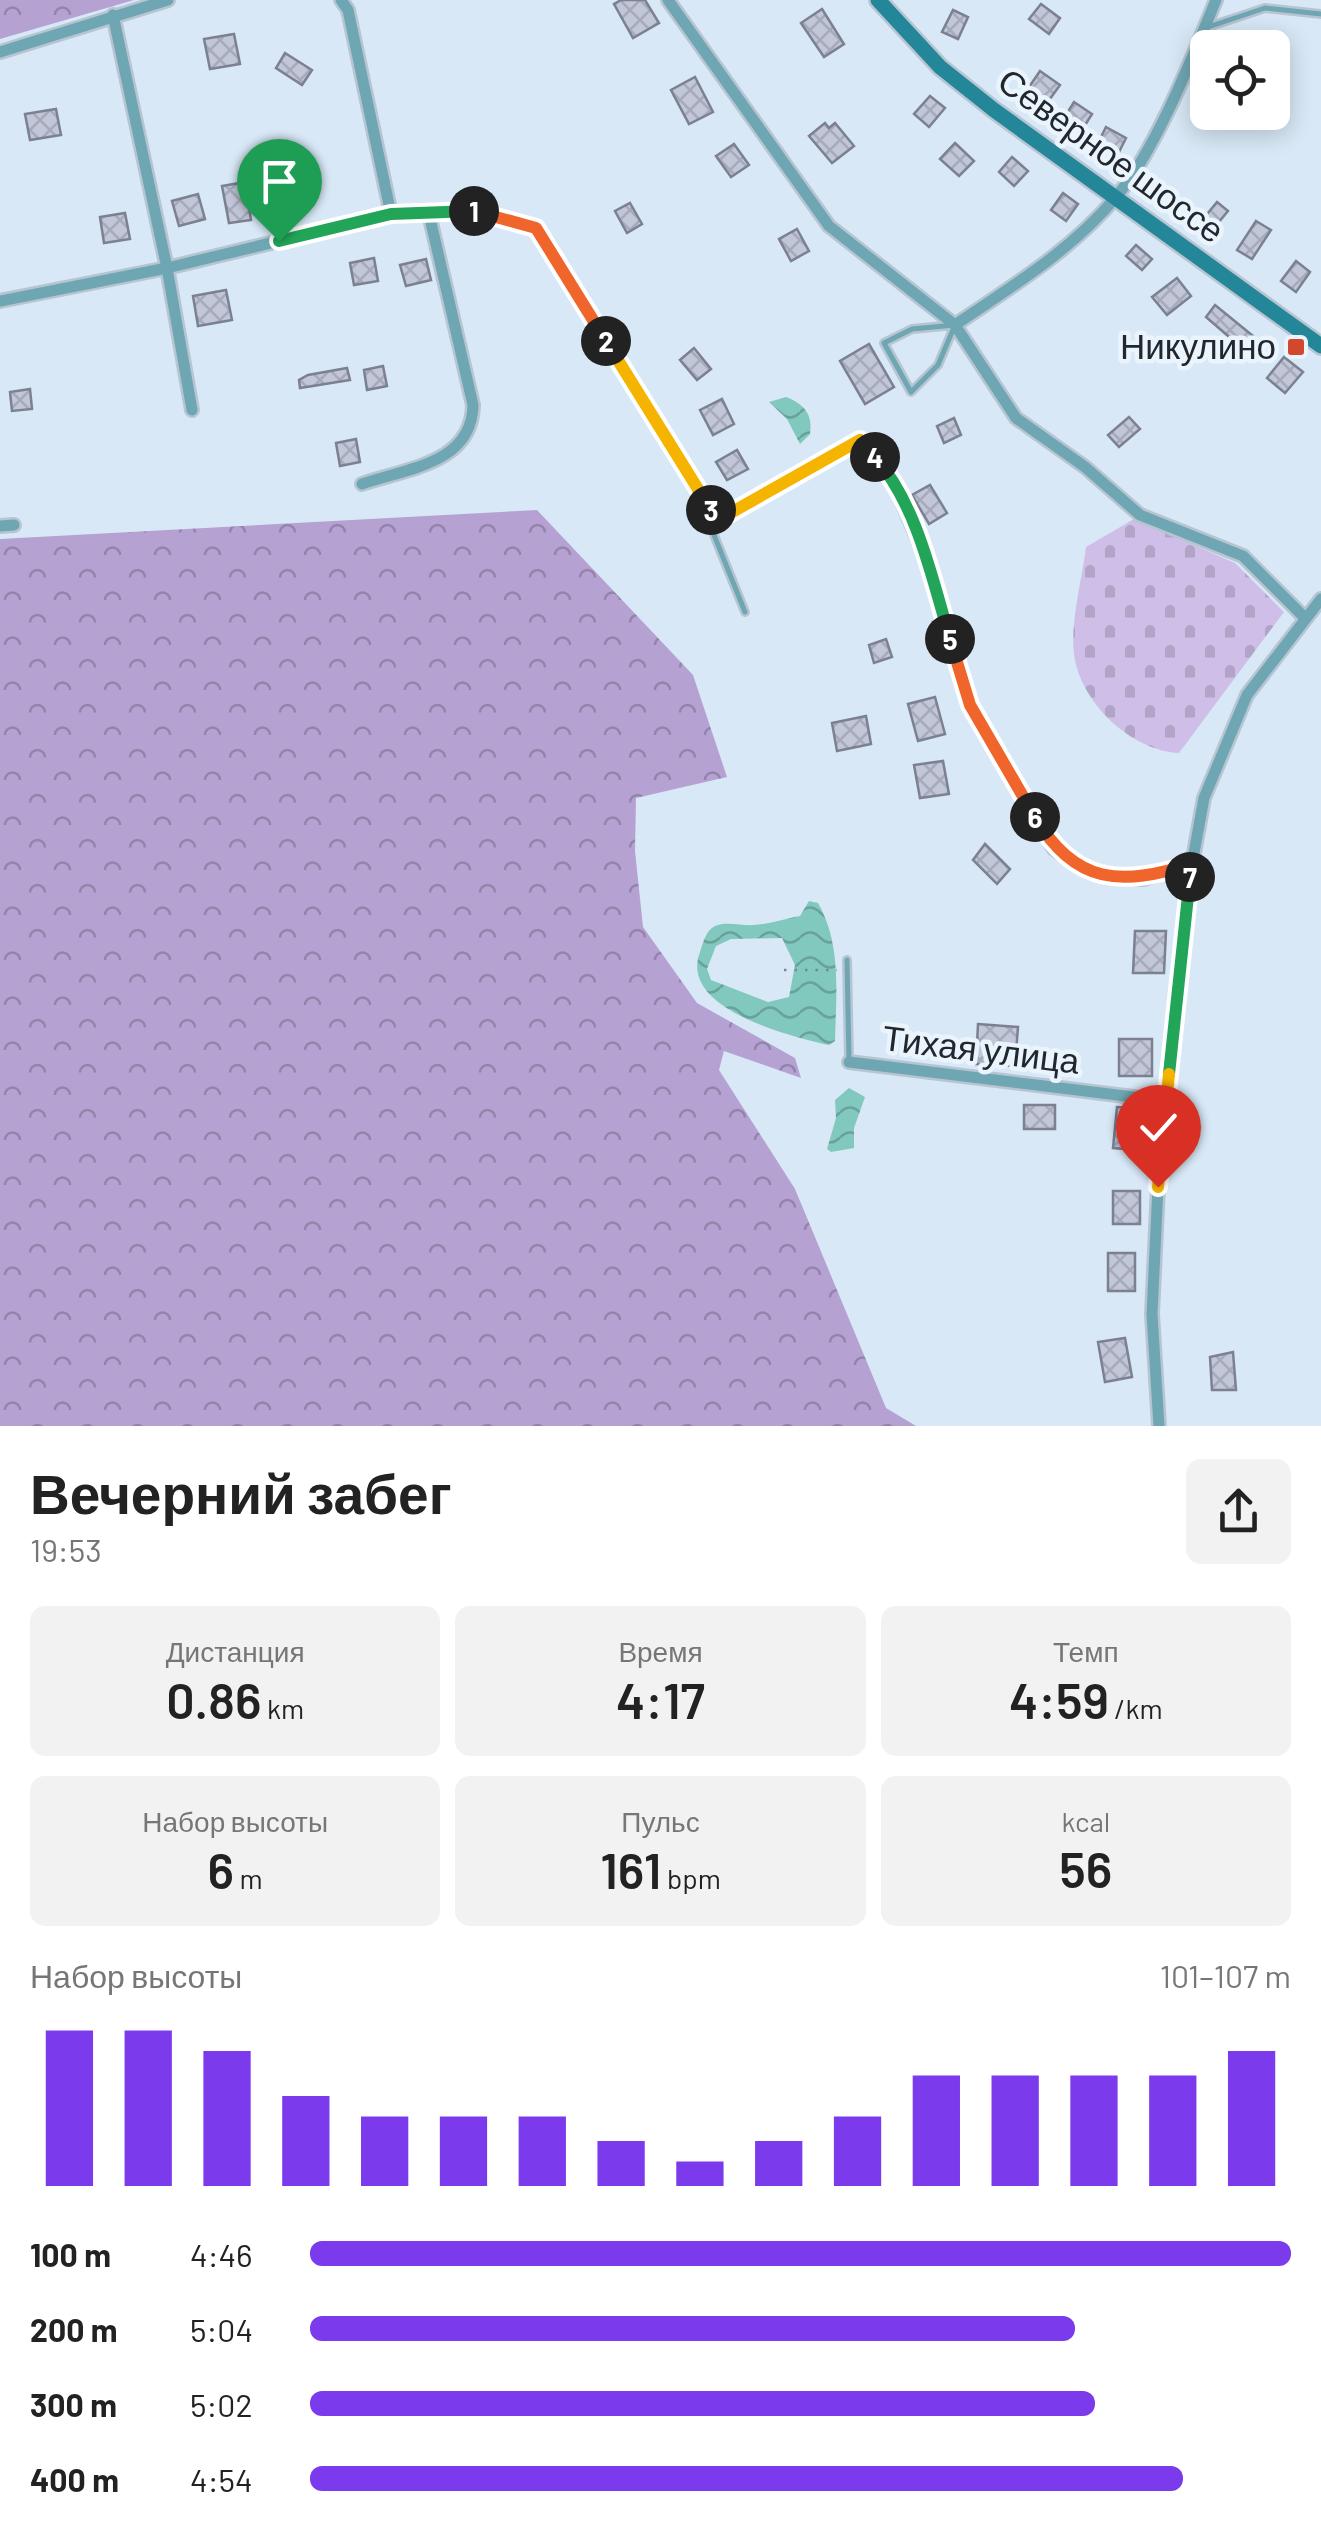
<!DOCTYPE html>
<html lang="ru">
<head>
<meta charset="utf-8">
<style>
	:root { --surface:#fff; --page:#f2f2f2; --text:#222; --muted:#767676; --accent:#7c3aed }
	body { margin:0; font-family:Barlow,sans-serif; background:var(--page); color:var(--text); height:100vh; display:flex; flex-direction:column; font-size:38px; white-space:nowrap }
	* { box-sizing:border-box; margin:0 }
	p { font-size:32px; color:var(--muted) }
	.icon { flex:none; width:55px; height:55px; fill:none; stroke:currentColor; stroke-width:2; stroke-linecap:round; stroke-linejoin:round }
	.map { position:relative; height:1426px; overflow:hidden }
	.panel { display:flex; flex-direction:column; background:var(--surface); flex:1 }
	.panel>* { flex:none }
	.controls { position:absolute; left:1190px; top:30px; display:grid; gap:20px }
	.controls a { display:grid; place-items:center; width:100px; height:100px; border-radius:15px; background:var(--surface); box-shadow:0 5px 25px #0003; font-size:50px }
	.pin { position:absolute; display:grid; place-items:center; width:85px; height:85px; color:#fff; margin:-102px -42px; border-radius:50% 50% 50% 0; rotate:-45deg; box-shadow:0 0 10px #0007 }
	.pin .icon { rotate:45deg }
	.km { position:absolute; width:50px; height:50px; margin:-25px; border-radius:50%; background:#222; color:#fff; font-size:28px; line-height:50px; text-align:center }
	.round { display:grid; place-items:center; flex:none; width:105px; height:105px; border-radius:15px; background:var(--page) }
	.summary { display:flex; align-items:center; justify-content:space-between; height:170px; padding:0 30px }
	h1 { font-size:55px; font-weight:600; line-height:75px }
	.figures { display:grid; grid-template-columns:repeat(3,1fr); gap:15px; height:170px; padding:10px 30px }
	.figures div { display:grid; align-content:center; border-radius:15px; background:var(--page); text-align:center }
	.figures b { font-size:50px; font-weight:600 }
	.figures small { font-size:28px; font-weight:400 }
	.figures p { font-size:28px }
	.chart { height:280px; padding:20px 30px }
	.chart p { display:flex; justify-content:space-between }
	.chart svg { width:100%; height:180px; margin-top:10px; stroke:var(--accent); stroke-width:6 }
	ul { padding:0 30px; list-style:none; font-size:32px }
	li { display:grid; grid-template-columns:160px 120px 1fr; align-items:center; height:75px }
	li i { height:25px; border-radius:12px; background:var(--accent) }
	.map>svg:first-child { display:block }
	.forest { fill:url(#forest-crowns) }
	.cemetery { fill:url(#cemetery-stones) }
	.water { fill:url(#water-waves); fill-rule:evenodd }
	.building { fill:url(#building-cross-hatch); stroke:#7c8191; stroke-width:2.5 }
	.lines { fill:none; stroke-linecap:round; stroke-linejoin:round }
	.service-casing { stroke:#b7c5d2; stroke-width:10 }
	.minor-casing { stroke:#b7c5d2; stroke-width:16 }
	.secondary-casing { stroke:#b7c5d2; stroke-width:20 }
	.path { stroke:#7b868f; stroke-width:2.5; stroke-dasharray:2.5 8; stroke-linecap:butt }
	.service { stroke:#6fa6b3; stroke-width:5 }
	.minor { stroke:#6fa6b3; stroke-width:11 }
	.secondary { stroke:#248699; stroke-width:15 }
	.split-1-casing { stroke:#fff; stroke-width:20 }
	.split-2-casing { stroke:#fff; stroke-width:20 }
	.split-3-casing { stroke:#fff; stroke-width:20 }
	.split-4-casing { stroke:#fff; stroke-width:20 }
	.split-5-casing { stroke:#fff; stroke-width:20 }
	.split-6-casing { stroke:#fff; stroke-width:20 }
	.split-7-casing { stroke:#fff; stroke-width:20 }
	.split-8-casing { stroke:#fff; stroke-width:20 }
	.split-9-casing { stroke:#fff; stroke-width:20 }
	.split-1 { stroke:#22a559; stroke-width:12 }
	.split-2 { stroke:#f0652b; stroke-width:12 }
	.split-3 { stroke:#f5b400; stroke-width:12 }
	.split-4 { stroke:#f5b400; stroke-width:12 }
	.split-5 { stroke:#22a559; stroke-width:12 }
	.split-6 { stroke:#f0652b; stroke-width:12 }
	.split-7 { stroke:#f0652b; stroke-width:12 }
	.split-8 { stroke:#22a559; stroke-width:12 }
	.split-9 { stroke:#f5b400; stroke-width:12 }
	.poi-dot { fill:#d2472e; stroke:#eaf4fd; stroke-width:4 }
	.labels { text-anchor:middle; stroke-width:9; stroke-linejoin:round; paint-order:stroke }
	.street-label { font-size:35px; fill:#21272c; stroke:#eaf4fd }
	.poi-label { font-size:35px; fill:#21272c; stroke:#eaf4fd; text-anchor:end }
</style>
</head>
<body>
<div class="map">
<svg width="1321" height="1426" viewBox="0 0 1321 1426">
	<defs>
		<pattern id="forest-crowns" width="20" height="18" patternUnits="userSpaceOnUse" patternTransform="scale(2.5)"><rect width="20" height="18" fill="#b6a1d3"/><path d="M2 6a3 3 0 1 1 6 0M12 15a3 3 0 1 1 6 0" fill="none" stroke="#9483ab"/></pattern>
		<pattern id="cemetery-stones" width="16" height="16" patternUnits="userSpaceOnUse" patternTransform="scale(2.5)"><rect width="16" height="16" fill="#cfbfe8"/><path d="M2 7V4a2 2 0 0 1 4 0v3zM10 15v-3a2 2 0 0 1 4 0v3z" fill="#b1a4c7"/></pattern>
		<pattern id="water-waves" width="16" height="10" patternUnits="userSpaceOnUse" patternTransform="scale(2.5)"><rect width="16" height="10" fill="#81c8be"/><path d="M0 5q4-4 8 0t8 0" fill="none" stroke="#69a29b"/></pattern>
		<pattern id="building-cross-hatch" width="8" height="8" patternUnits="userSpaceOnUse" patternTransform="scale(2.5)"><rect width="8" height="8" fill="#c1c6d8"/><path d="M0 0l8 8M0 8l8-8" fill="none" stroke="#a6aaba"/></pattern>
	</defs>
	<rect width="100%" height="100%" fill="#d8e8f6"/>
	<g class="forest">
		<polygon points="0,0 134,0 0,39"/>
		<polygon points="537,510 693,675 727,777 636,798 635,851 643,927 697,1003 795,1058 801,1078 724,1051 719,1070 795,1189 886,1408 916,1426 0,1426 0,539"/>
	</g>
	<path class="cemetery" d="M1134,519L1235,563L1284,612L1179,753C1132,751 1080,703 1074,654C1070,622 1082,580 1086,547Z"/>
	<g class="water">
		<path d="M786,397C804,404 813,414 810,434L800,444L787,419L769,402Z"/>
		<path d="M809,901L818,903C842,945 836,994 835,1041L829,1045C790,1036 678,1009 700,952C703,943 706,930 715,926C726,921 742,926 754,925C769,924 785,919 800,916ZM782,938L795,965L789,997L768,1002L711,980L707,969L716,946L731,939Z"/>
		<polygon points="849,1088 865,1097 854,1128 854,1148 831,1152 827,1149 836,1118 835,1100"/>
	</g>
	<g class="building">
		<polygon points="621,0 645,0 659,23 633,38 614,4"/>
		<polygon points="1041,4 1060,18 1049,34 1029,19"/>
		<polygon points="822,9 844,44 824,57 801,23"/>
		<polygon points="953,10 968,17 958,39 942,32"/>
		<polygon points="234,34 240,64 210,69 204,39"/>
		<polygon points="285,53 312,70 302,85 276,68"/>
		<polygon points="1040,71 1060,85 1047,103 1027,90"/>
		<polygon points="695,77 713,112 689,124 671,90"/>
		<polygon points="930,96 945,108 929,127 914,114"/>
		<polygon points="1074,102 1092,114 1082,130 1064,118"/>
		<polygon points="56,109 61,135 30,140 25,114"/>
		<polygon points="825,123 829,128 835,123 854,146 832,163 809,136"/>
		<polygon points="1106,127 1126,138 1117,156 1097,145"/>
		<polygon points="955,143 974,161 959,176 940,159"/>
		<polygon points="734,144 749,165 731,177 716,156"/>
		<polygon points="1012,157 1028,171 1014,186 999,172"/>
		<polygon points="245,182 251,220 229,223 222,186"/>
		<polygon points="1063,193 1078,204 1066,221 1051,210"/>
		<polygon points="198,194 205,219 179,226 172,201"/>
		<polygon points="1217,202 1228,211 1214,228 1203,219"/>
		<polygon points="630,203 642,224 627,233 615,211"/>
		<polygon points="125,213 130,239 104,243 100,217"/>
		<polygon points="1256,221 1271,230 1252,259 1237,250"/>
		<polygon points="797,229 809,251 791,261 779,239"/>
		<polygon points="1136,245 1152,259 1142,270 1126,256"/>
		<polygon points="374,258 378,281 354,285 350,263"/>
		<polygon points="426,259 431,280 406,286 400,265"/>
		<polygon points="1296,261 1310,272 1296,292 1281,281"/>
		<polygon points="1177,278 1191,296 1167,315 1152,297"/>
		<polygon points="226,290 232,320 198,326 193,296"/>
		<polygon points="1215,305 1258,340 1249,354 1206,317"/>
		<polygon points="869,344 894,387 865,404 840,361"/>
		<polygon points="694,348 711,369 697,380 680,360"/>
		<polygon points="1284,357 1303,372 1285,393 1267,378"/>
		<polygon points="383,366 387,386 367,390 364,370"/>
		<polygon points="347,368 350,380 300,388 299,380 308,375"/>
		<polygon points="30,389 32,409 12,411 10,392"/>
		<polygon points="722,399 734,424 713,435 700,410"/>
		<polygon points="1129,417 1140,429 1119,447 1108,435"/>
		<polygon points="954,418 961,435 944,443 937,426"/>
		<polygon points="356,439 360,462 340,466 336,443"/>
		<polygon points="737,450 748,469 727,480 716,462"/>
		<polygon points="930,485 947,513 929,524 912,495"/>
		<polygon points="886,639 892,657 874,663 869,645"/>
		<polygon points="935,697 945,734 918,741 908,704"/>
		<polygon points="866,716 871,744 837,751 832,723"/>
		<polygon points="943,761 949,794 920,798 914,765"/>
		<polygon points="985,844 1010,869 997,884 973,860"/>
		<polygon points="1135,931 1166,931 1164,973 1133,973"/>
		<polygon points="978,1024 1018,1027 1015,1066 976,1064"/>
		<rect x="1119" y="1039" width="33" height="37"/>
		<rect x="1024" y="1105" width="31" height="24"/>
		<polygon points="1117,1107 1152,1110 1148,1151 1113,1148"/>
		<rect x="1113" y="1191" width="27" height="33"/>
		<rect x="1108" y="1253" width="27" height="38"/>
		<polygon points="1125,1338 1132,1377 1105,1382 1098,1342"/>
		<polygon points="1233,1352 1236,1390 1212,1390 1210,1357"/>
	</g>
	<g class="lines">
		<g class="service-casing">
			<g id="service">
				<polyline points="1208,27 1265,8 1321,14"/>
				<polygon points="955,325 938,365 911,392 884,343 912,329"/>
				<polyline points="715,521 710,525 745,612"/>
				<polyline points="847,960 849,1059"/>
			</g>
		</g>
		<g class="minor-casing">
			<g id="minor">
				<polyline points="341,0 348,10 391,214"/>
				<polyline points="668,0 829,226 955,325 1016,418 1085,467 1140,515 1243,556 1305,618"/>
				<polyline points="113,15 167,268 192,410"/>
				<polyline points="0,52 168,0"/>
				<polyline points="0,301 167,268 391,214 468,209 536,228 718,520 861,439 891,476 927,561 970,705 1054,849 1091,873 1143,879 1192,864"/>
				<path d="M955,325C1011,287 1072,250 1116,197C1156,150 1192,58 1216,0"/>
				<path d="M362,484C409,468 472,463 473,405L429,214"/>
				<polyline points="0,526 14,525"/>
				<polyline points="849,1062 1166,1101"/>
				<polyline points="1159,1426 1152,1314 1158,1187 1192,864 1204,798 1247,695 1321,599"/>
			</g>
		</g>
		<g class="secondary-casing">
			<polyline id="secondary" points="878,0 940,67 994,110 1321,346"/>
		</g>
		<polyline class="path" points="784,970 837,970"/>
		<use href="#service" class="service"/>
		<use href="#minor" class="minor"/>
		<use href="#secondary" class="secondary"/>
	</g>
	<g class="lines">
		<g class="split-1-casing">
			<polyline id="split-1" points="279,241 391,214 474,211"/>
		</g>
		<g class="split-2-casing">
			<polyline id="split-2" points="474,211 536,228 606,341"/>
		</g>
		<g class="split-3-casing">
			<polyline id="split-3" points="606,341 711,510"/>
		</g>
		<g class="split-4-casing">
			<polyline id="split-4" points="711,510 718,520 860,440 875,457"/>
		</g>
		<g class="split-5-casing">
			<path id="split-5" d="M875,457C917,505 932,578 950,639"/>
		</g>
		<g class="split-6-casing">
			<polyline id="split-6" points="950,639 970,705 1035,817"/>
		</g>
		<g class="split-7-casing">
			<path id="split-7" d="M1035,817C1075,885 1121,886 1192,864L1190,877"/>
		</g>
		<g class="split-8-casing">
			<polyline id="split-8" points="1169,1074 1190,877"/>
		</g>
		<g class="split-9-casing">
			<polyline id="split-9" points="1158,1187 1169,1074"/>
		</g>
		<use href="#split-1" class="split-1"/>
		<use href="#split-2" class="split-2"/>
		<use href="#split-3" class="split-3"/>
		<use href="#split-4" class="split-4"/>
		<use href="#split-5" class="split-5"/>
		<use href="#split-6" class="split-6"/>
		<use href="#split-7" class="split-7"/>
		<use href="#split-8" class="split-8"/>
		<use href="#split-9" class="split-9"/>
	</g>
	<rect class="poi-dot" x="1286" y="337" width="20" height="20" rx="5"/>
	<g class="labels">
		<g class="street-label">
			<text transform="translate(1111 156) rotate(36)" y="12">Северное шоссе</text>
			<text transform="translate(981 1050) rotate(7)" y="12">Тихая улица</text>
		</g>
		<g class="poi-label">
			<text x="1276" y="359">Никулино</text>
		</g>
	</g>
</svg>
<div class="controls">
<a><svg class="icon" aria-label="locate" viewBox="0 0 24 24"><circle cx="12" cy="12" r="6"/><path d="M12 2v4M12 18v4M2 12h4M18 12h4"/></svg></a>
</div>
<div class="pin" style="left:279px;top:241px;background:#1e9e55"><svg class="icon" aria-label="arrive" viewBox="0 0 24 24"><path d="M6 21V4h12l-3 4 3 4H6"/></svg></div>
<div class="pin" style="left:1158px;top:1187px;background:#d93025"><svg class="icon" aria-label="check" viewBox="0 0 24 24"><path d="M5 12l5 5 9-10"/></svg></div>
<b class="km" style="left:474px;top:211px">1</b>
<b class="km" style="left:606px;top:341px">2</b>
<b class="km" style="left:711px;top:510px">3</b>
<b class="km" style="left:875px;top:457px">4</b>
<b class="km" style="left:950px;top:639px">5</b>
<b class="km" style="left:1035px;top:817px">6</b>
<b class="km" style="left:1190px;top:877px">7</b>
</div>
<section class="panel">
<div class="summary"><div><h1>Вечерний забег</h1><p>19:53</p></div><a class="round"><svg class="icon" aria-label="share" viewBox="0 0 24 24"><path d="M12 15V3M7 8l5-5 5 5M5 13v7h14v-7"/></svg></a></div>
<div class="figures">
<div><p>Дистанция</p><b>0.86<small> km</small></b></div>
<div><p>Время</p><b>4:17</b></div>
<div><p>Темп</p><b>4:59<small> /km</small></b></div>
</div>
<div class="figures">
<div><p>Набор высоты</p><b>6<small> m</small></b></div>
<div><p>Пульс</p><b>161<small> bpm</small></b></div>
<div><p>kcal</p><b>56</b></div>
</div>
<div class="chart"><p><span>Набор высоты</span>101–107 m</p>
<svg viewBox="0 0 160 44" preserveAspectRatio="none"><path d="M5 44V6M15 44V6M25 44V11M35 44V22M45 44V27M55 44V27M65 44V27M75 44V33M85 44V38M95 44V33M105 44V27M115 44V17M125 44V17M135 44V17M145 44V17M155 44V11"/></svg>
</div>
<ul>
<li><b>100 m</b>4:46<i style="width:100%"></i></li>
<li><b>200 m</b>5:04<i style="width:78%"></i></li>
<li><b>300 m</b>5:02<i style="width:80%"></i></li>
<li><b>400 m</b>4:54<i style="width:89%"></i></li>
</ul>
</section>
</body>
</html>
